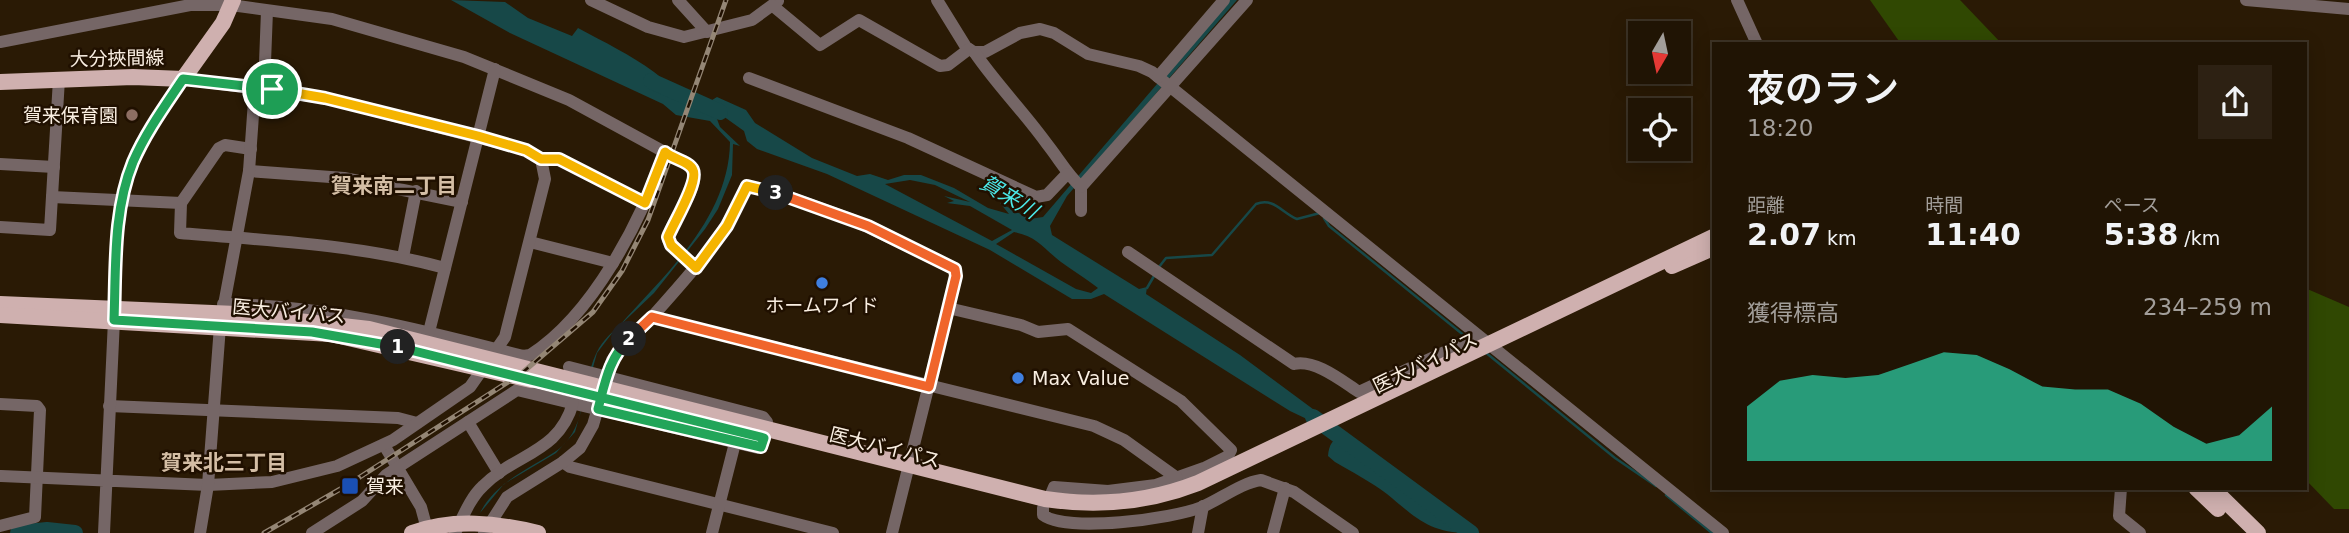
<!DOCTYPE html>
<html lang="ja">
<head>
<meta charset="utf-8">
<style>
	:root { --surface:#201404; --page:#2d2113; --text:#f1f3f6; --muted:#a29e9a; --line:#3d3326; --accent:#2cd5ab }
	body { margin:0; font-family:"DejaVu Sans","Noto Sans JP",sans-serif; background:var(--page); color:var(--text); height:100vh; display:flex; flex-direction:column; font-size:26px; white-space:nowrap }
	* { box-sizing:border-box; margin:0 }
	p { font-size:23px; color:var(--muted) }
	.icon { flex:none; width:38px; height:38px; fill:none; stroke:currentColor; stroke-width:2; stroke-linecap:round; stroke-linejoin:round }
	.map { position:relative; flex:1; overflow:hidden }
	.drawer { position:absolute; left:1712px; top:42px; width:595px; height:448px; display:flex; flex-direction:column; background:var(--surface); border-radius:0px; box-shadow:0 4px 18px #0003,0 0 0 2px var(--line) }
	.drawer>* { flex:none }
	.needle { width:46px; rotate:189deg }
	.fabs { position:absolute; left:1628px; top:21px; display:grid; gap:14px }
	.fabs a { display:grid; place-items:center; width:63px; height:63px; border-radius:0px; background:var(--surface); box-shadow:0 4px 18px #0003,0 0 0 2px var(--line); font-size:35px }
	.pin { position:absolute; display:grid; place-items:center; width:60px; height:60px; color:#fff; margin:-30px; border:4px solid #fff; border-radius:50%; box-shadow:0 2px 7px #0007 }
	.km { position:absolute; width:35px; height:35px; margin:-18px; border-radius:50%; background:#222; color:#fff; font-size:19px; line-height:35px; text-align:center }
	.round { display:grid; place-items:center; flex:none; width:74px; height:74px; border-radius:0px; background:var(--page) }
	.summary { display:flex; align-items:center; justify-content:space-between; height:119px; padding:0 35px }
	h1 { font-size:38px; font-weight:600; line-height:52px }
	.metrics { display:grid; grid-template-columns:repeat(3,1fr); gap:10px; height:119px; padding:7px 35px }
	.metrics div { display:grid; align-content:center }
	.metrics b { font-size:30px; font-weight:600 }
	.metrics small { font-size:19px; font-weight:400 }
	.metrics p { font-size:19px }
	.chart { height:196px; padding:14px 35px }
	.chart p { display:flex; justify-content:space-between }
	.chart svg { width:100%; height:126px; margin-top:7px; fill:var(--accent); opacity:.7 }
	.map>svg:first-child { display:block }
	.green { fill:#304802 }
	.water { fill:#174848; fill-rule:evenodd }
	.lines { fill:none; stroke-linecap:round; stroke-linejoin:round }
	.stream { stroke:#174848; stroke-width:2.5 }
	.river { stroke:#174848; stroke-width:16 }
	.minor { stroke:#756666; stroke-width:12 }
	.major { stroke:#cfb0af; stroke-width:16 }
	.rail-casing { stroke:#948675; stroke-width:5 }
	.rail { stroke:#201000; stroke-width:2.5; stroke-dasharray:8; stroke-linecap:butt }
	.split-1-casing { stroke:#fff; stroke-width:14 }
	.split-2-casing { stroke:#fff; stroke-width:14 }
	.split-3-casing { stroke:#fff; stroke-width:14 }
	.split-4-casing { stroke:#fff; stroke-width:14 }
	.split-1 { stroke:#22a559; stroke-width:9 }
	.split-2 { stroke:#22a559; stroke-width:9 }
	.split-3 { stroke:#f0652b; stroke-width:9 }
	.split-4 { stroke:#f5b400; stroke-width:9 }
	.education-dot { fill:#8d6e63; stroke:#201000; stroke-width:2.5 }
	.shop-dot { fill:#3f7fe0; stroke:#201000; stroke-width:2.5 }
	.transit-dot { fill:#1a4fb4; stroke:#201000; stroke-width:2.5 }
	.labels { text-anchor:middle; stroke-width:5; stroke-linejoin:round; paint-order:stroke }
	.street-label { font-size:19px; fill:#f9eee1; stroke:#201000 }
	.poi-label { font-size:19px; fill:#f9eee1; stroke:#201000; text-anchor:start }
	.neighbourhood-label { font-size:21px; font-weight:bold; fill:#d4bea5; stroke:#201000 }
	.water-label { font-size:21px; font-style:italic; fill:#4be8e8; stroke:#201000 }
</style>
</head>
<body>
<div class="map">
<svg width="2349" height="533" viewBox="0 0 2349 533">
	<rect width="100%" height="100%" fill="#2a1a05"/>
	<g class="green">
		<polygon points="1870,0 1960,0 2002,44 1901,44"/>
		<polygon points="2305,288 2349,307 2349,509 2334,509 2305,479"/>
	</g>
	<g class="water">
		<path d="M451,0L505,2L528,18L572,36L578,28C604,42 631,55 654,72C676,89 666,98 699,108L717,97L746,110L755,123L812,158L857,176L870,174L888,180L904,175H921L954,188L988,208L1009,214L1000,203L1030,219L1043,217L1229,0H1237L1067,196L1050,226L1052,235L1139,289L1147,287L1146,294L1240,355L1321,415L1311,421L1290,411L1104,294L1091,299H1072L990,250L827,174L757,149L747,141L744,131L723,116L717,119L720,127L740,146L733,144L732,175L718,209L705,229L654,293L613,332L597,353L575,432L556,453L504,484L480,513C496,480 536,466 559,449C589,425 581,379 599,348C606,336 618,328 627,317C673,267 729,213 730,142L710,121L676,115L663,104L510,33ZM910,180L935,185L970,202L944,196L954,201L947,203L970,206L1012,230L992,241L885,184ZM1014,232C1037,236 1044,249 1061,262C1073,271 1087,279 1098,288L1091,293L1076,289L996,244Z"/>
		<path d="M1343,435L1399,482L1404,489L1468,533C1429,533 1415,517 1387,494C1371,482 1352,472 1335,462L1328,456C1329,445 1332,439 1343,435Z"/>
	</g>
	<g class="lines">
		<g class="stream">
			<polyline points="1324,218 1329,226 1466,337"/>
			<path d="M1159,267L1166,258L1212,255L1256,204C1274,197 1282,213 1297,219L1320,213"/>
			<polyline points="1147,288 1154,276"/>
			<polyline points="1485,352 1615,458 1656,486"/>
			<polyline points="1666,495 1712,533"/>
		</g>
		<g class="river">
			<polyline points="651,81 720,112"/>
			<polyline points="1313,417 1471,533"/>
			<polyline points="18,533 47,530 75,533"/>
		</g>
		<g class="minor">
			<polyline points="591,0 648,27 684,37 752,20 778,1"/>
			<polyline points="678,0 707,32"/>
			<polyline points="937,0 966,47 974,52 985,52 1020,33 1040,29 1054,33 1088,54 1139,66 1152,72 1723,533"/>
			<polyline points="1737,0 1757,44"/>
			<polyline points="2246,0 2349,9"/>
			<polyline points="773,6 820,45 859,20 940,66 948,65 969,49"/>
			<path d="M0,42L190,5H231L332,19L464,57L569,100L692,167C702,189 671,218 668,240L696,268"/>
			<path d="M975,53C997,85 1024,112 1047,144C1059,159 1067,174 1081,187V211"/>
			<polyline points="1158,77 1224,0"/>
			<polyline points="749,78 908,138 1036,197 1047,195 1067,174"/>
			<polyline points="264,88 267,11"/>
			<path d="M251,149L225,145L219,148L181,203L180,233C270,241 357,244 445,268"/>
			<polyline points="541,159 559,159 645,203"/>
			<polyline points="0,164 54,167"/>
			<polyline points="249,171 344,178 462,202"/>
			<polyline points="1081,187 1247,0"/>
			<polyline points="52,197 181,203"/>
			<polyline points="0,227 50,230 59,79"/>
			<polyline points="530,242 613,263"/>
			<path d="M1128,252L1294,364C1315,359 1342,381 1359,392L1477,337"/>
			<polyline points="403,257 416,191"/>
			<path d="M223,304C327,305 423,330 523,356L530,355C593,315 641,221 665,152"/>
			<polyline points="948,308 1021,325 1038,332 1068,329 1181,401 1231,450 1228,456 1204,468 1156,485 1108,491 1054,487 1049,499"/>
			<path d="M652,317C688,276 726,237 746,186L783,195L853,220L955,269L956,276L892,533"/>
			<polyline points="429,332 495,69"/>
			<polyline points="0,404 37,406 40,410 35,517 0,526"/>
			<polyline points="109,406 398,418 417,423"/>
			<polyline points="468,422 499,473"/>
			<polyline points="384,445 421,507 427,529"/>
			<polyline points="563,462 570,467 833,533"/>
			<path d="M0,476H1L208,485L272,482L337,466L393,440L470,387L505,337L545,179L541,159L526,150L325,98L183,79C163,108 142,138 130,171C114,218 116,270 114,320C110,391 107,462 104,533"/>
			<polyline points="2121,488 2119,516 2140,533"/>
			<path d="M1043,508V515C1067,533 1172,519 1202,507C1221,499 1241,483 1261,480L1294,492L1353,533"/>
			<polyline points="200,533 208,485 220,326 249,171 255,87"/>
			<polyline points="312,533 362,501 386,475 517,390 758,448 762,446 767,422 763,417 569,367"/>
			<path d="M455,533C463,517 470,498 483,486C516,453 559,453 573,403"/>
			<polyline points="484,533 507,497 563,462 580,448 593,425 612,360 652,317 1094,426 1124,440 1177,478"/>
			<polyline points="712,533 735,443"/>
			<polyline points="1198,533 1203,506"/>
			<polyline points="1273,533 1285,488"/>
		</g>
		<g class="major">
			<polyline points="0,82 133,77 183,79 223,23 233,0"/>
			<polyline points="1672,266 1713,248"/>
			<path d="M0,304L236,314L369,329L1045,499C1098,507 1147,503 1198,483L1713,237"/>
			<polyline points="0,315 331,334 531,380"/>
			<polyline points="2196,488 2218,509"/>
			<polyline points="2212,488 2258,533"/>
			<path d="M412,533C454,518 496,523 538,533"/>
		</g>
		<g class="rail-casing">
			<polyline id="rail" points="264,533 349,484 522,373 593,312 622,271 648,220 726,0"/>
		</g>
		<use href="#rail" class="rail"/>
	</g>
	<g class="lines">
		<g class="split-1-casing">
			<path id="split-1" d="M272,89L183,79C165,106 146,132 133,162C113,211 116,268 114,320L312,332L398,347"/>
		</g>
		<g class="split-2-casing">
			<path id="split-2" d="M398,347C520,377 642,407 764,438L761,447L598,409C605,383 609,358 629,339"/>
		</g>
		<g class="split-3-casing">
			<polyline id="split-3" points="629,339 652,317 929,387 956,276 955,269 868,226 776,193"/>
		</g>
		<g class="split-4-casing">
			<path id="split-4" d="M272,89L325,98L478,136L526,150L541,159H559L645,203L665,152C672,159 689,161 693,170C699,182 673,224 668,237L671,245L696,268L727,226L747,186L776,193"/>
		</g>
		<use href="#split-1" class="split-1"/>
		<use href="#split-2" class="split-2"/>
		<use href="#split-3" class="split-3"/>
		<use href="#split-4" class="split-4"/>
	</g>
	<circle class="education-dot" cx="132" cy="115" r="7"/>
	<g class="shop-dot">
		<circle cx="822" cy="283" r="7"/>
		<circle cx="1018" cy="378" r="7"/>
	</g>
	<rect class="transit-dot" x="341" y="477" width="18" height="18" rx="3.5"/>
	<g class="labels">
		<g class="street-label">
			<text transform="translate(117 58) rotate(-1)" y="7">大分挾間線</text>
			<text transform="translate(289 311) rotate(5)" y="7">医大バイパス</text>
			<text transform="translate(1425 362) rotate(-26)" y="7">医大バイパス</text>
			<text transform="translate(885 447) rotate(14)" y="7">医大バイパス</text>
		</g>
		<g class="poi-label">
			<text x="118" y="122" text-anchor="end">賀来保育園</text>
			<text x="822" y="312" text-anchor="middle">ホームワイド</text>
			<text x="1032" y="385">Max Value</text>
			<text x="366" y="493">賀来</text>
		</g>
		<g class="neighbourhood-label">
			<text x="394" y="193">賀来南二丁目</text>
			<text x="224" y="470">賀来北三丁目</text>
		</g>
		<g class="water-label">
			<text transform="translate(1009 197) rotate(31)" y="7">賀来川</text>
		</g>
	</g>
</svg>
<div class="fabs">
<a><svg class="needle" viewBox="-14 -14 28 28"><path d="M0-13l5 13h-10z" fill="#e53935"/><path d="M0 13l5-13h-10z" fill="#a29e9a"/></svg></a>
<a><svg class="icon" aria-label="locate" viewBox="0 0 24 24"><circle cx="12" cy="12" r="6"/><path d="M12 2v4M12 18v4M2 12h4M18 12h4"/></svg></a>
</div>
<div class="pin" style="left:272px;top:89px;background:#1e9e55"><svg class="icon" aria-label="arrive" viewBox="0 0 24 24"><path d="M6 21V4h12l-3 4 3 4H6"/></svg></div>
<b class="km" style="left:398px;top:347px">1</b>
<b class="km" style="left:629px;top:339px">2</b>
<b class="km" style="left:776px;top:193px">3</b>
<section class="drawer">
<div class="summary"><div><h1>夜のラン</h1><p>18:20</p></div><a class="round"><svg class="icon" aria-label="share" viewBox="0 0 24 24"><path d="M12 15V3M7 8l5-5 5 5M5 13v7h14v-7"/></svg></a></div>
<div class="metrics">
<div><p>距離</p><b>2.07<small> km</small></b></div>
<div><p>時間</p><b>11:40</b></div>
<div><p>ペース</p><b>5:38<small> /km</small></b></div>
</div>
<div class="chart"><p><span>獲得標高</span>234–259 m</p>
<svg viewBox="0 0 160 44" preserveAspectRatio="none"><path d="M0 44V25L10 16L20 14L30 15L40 14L50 10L60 6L70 7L80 12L90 18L100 19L110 19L120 24L130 32L140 38L150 35L160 25V44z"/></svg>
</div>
</section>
</div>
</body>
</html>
